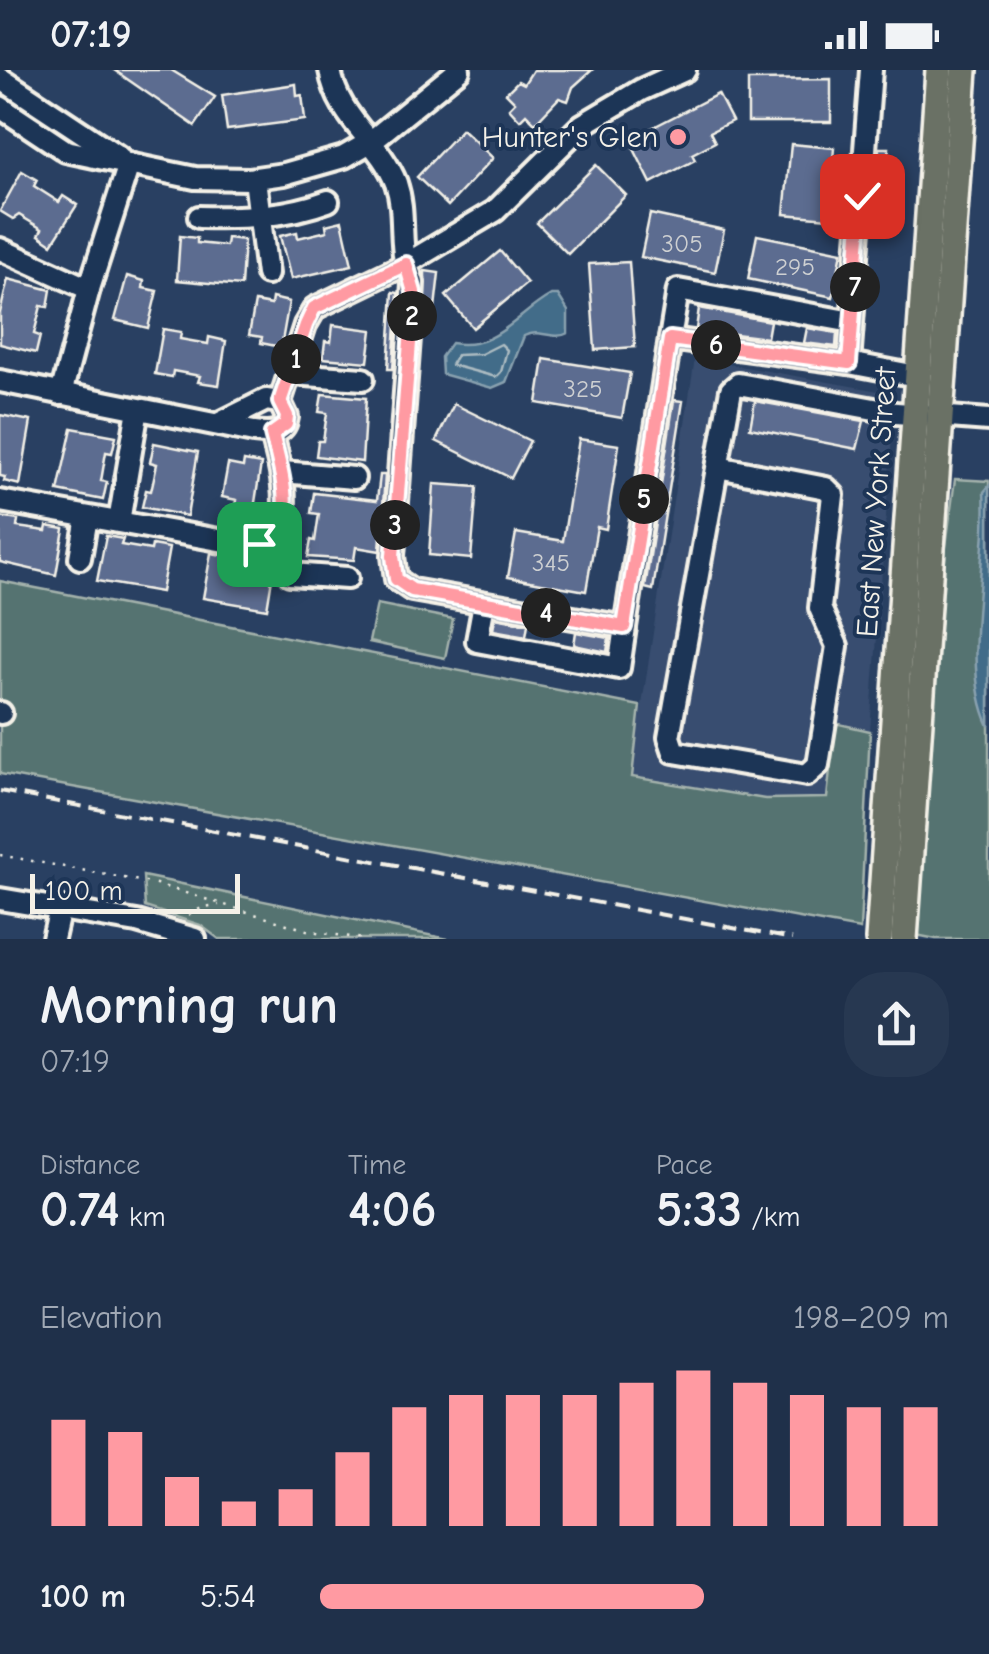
<!DOCTYPE html>
<html lang="en">
<head>
<meta charset="utf-8">
<style>
	:root { --surface:#1f304a; --page:#273851; --text:#f1f3f6; --muted:#a1a9b5; --accent:#ff9aa2 }
	body { margin:0; font-family:"Comic Neue",sans-serif; background:var(--page); color:var(--text); height:100vh; display:flex; flex-direction:column; font-size:38px; white-space:nowrap }
	* { box-sizing:border-box; margin:0 }
	p { font-size:32px; color:var(--muted) }
	.icon { flex:none; width:55px; height:55px; fill:none; stroke:currentColor; stroke-width:2; stroke-linecap:round; stroke-linejoin:round }
	.map { position:relative; height:869px; overflow:hidden }
	.drawer { display:flex; flex-direction:column; background:var(--surface); flex:1 }
	.drawer>* { flex:none }
	.scale { position:absolute; left:30px; bottom:25px; width:210px; box-sizing:border-box; padding-left:10px; border:5px solid #f4f1e8; border-top:0; font-size:28px; line-height:35px; white-space:nowrap; color:#f4f1e8; -webkit-text-stroke:8px #1d3557; paint-order:stroke }
	.pin { position:absolute; display:grid; place-items:center; width:85px; height:85px; color:#fff; margin:-42px; border-radius:20px; box-shadow:0 5px 15px #0006 }
	.km { position:absolute; width:50px; height:50px; margin:-25px; border-radius:50%; background:#222; color:#fff; font-size:28px; line-height:50px; text-align:center }
	.round { display:grid; place-items:center; flex:none; width:105px; height:105px; border-radius:40px; background:var(--page) }
	.head { display:flex; align-items:center; justify-content:space-between; height:170px; padding:0 40px }
	h1 { font-size:55px; font-weight:800; line-height:75px }
	.stats { display:grid; grid-template-columns:repeat(3,1fr); gap:15px; height:170px; padding:10px 40px }
	.stats div { display:grid; align-content:center }
	.stats b { font-size:50px; font-weight:800 }
	.stats small { font-size:28px; font-weight:400 }
	.stats p { font-size:28px }
	.chart { height:280px; padding:20px 40px }
	.chart p { display:flex; justify-content:space-between }
	.chart svg { width:100%; height:180px; margin-top:10px; stroke:var(--accent); stroke-width:6 }
	ul { padding:0 40px; list-style:none; font-size:32px }
	li { display:grid; grid-template-columns:160px 120px 1fr; align-items:center; height:75px }
	li i { height:25px; border-radius:12px; background:var(--accent) }
	.status { display:flex; justify-content:space-between; align-items:center; height:70px; padding:0 50px; background:var(--surface); direction:ltr }
	.status svg { height:28px; fill:currentColor }
	.map>svg:first-child { display:block }
	.built { fill:#384d70 }
	.green { fill:#557371; stroke:#a4b2ac; stroke-width:2.5 }
	.water { fill:#426c89; stroke:#89a1af; stroke-width:2.5 }
	.lines { fill:none; stroke-linecap:round; stroke-linejoin:round }
	.shore { stroke:#adbcc2; stroke-width:2.5 }
	.building { fill:#5b6c90; stroke:#f4f1e8; stroke-width:2.5 }
	.minor-casing { stroke:#f4f1e8; stroke-width:28 }
	.major-casing { stroke:#f4f1e8; stroke-width:32 }
	.path { stroke:#f4f1e8; stroke-width:2.5; stroke-dasharray:2.5 8; stroke-linecap:butt }
	.minor { stroke:#1d3557; stroke-width:20 }
	.major { stroke:#6b7165; stroke-width:25 }
	.rail { stroke:#f4f1e8; stroke-width:4; stroke-dasharray:15 8; stroke-linecap:butt }
	.route-casing { stroke:#fff; stroke-width:20 }
	.route { stroke:#ff9aa2; stroke-width:12 }
	.poi-dot { fill:#ff9aa2; stroke:#1d3557; stroke-width:4 }
	.labels { text-anchor:middle; stroke-width:8; stroke-linejoin:round; paint-order:stroke }
	.number-label { font-size:25px; fill:#ced0d2 }
	.poi-label { font-size:30px; fill:#f4f1e8; stroke:#1d3557; text-anchor:end }
	.street-label { font-size:30px; fill:#f4f1e8; stroke:#1d3557 }
</style>
</head>
<body>
<div class="status"><b>07:19</b><svg viewBox="0 0 49 12"><path d="M0 12V9h3v3zM5 12V6h3v6zM10 12V3h3v9zM15 12V0h3v12zM26 1h20v11H26zM47 4h2v5h-2z"/></svg></div>
<div class="map">
<svg width="989" height="869" viewBox="0 0 989 869">
	<rect width="100%" height="100%" fill="#294062"/>
	<filter id="ink" filterUnits="userSpaceOnUse"><feTurbulence type="fractalNoise" baseFrequency=".01" numOctaves="2"/><feDisplacementMap in="SourceGraphic" scale="20" xChannelSelector="R" yChannelSelector="G"/><feConvolveMatrix kernelMatrix="1 2 1 2 8 2 1 2 1" color-interpolation-filters="sRGB"/></filter>
	<g filter="url(#ink)">
		<polygon class="built" points="695,288 895,324 870,661 835,654 827,728 765,729 631,707"/>
		<g class="green">
			<polygon points="955,409 989,411 989,869 936,869 916,865 946,476"/>
			<polygon points="0,511 640,636 632,707 765,729 827,728 835,653 870,661 860,859 0,704"/>
			<polygon points="377,534 453,549 445,588 369,572"/>
			<polygon points="143,806 448,869 219,869 200,855 145,837"/>
		</g>
		<g class="water">
			<path d="M551,225H558L568,241V263C554,271 539,258 524,266L506,312L492,318L442,304L441,287L451,273C496,281 515,245 551,225Z"/>
			<path d="M989,416V656C959,592 989,492 984,422Z"/>
		</g>
		<g class="lines">
			<polygon class="shore" points="501,274 507,280 501,302 496,307 451,295 457,285 481,284"/>
		</g>
		<g class="building">
			<polygon points="114,0 171,0 215,27 195,56"/>
			<polygon points="533,0 592,0 573,17 568,31 559,28 535,53 526,44 520,50 509,38 515,32 506,23 518,11 524,14"/>
			<polygon points="831,9 831,52 748,52 748,10"/>
			<polygon points="296,14 297,26 302,25 305,50 227,60 222,25"/>
			<polygon points="718,24 732,51 710,62 715,72 692,84 695,90 651,113 633,77 645,70 642,63"/>
			<polygon points="462,59 493,88 448,136 417,107"/>
			<polygon points="791,74 834,78 828,148 784,144"/>
			<polygon points="879,78 889,78 883,154 873,153"/>
			<polygon points="596,95 626,125 568,184 537,153"/>
			<polygon points="22,101 37,110 34,116 59,132 63,126 77,135 52,174 39,165 42,159 19,145 13,149 0,141"/>
			<polygon points="650,144 724,160 715,202 641,187"/>
			<polygon points="342,151 352,195 291,209 280,166 297,162 298,168 327,161 326,155"/>
			<polygon points="757,165 842,182 833,227 748,209"/>
			<polygon points="180,166 197,168 197,173 226,176 227,168 244,170 241,216 177,210"/>
			<polygon points="500,181 527,213 473,258 446,226"/>
			<polygon points="629,192 635,277 595,280 589,194"/>
			<polygon points="425,201 439,203 435,238 425,237"/>
			<polygon points="127,206 144,211 143,218 157,221 148,258 115,250"/>
			<polygon points="8,209 51,220 48,237 41,236 34,264 40,266 36,283 0,274 0,243"/>
			<polygon points="393,222 398,223 393,299 388,299"/>
			<polygon points="272,228 289,232 281,277 261,273 262,267 249,265 255,232 271,235"/>
			<polygon points="699,238 770,251 767,268 696,259"/>
			<polygon points="333,255 372,260 368,292 323,288 325,271 331,272"/>
			<polygon points="807,258 837,263 836,277 804,273"/>
			<polygon points="163,259 181,262 180,269 208,274 209,267 226,271 219,315 198,312 200,306 173,301 172,307 155,304"/>
			<polygon points="544,289 630,303 622,348 537,333"/>
			<polygon points="322,324 366,328 362,392 316,386 318,371 323,371 327,343 319,342"/>
			<polygon points="674,330 683,331 653,520 645,518"/>
			<polygon points="755,331 864,351 857,379 750,358"/>
			<polygon points="454,334 530,371 511,408 436,371"/>
			<polygon points="0,345 31,351 20,415 4,411 5,407 0,406"/>
			<polygon points="72,358 116,366 112,383 106,382 101,411 107,412 103,430 58,421"/>
			<polygon points="579,369 619,375 606,459 597,457 586,521 508,507 516,463 563,471"/>
			<polygon points="154,373 198,382 187,446 142,437 146,420 151,421 157,394 150,392"/>
			<polygon points="244,391 261,394 254,439 236,436 237,430 222,427 228,394 243,397"/>
			<polygon points="380,405 385,405 380,481 356,477 354,490 308,487 311,470 315,471 319,444 311,443 314,423 377,430"/>
			<polygon points="434,414 477,417 471,489 429,485"/>
			<polygon points="0,447 18,450 17,457 46,461 47,456 64,459 56,505 0,492"/>
			<polygon points="106,466 123,469 121,475 151,480 152,475 169,478 161,522 97,511"/>
			<polygon points="211,483 228,486 227,492 256,498 257,492 269,494 273,502 267,539 203,528"/>
			<polygon points="495,548 528,554 526,566 493,560"/>
			<polygon points="576,562 609,568 607,582 574,575"/>
		</g>
		<g class="lines">
			<g class="minor-casing">
				<g id="minor">
					<path d="M330,0C338,49 379,70 396,113C405,139 400,165 405,191C407,198 411,205 413,213L393,486L396,509L412,520L625,557L670,269L849,293L871,0"/>
					<polyline points="0,8 119,87"/>
					<polyline points="0,37 66,81 195,108 249,109 284,104 344,87 370,72 459,0"/>
					<polyline points="255,109 267,204"/>
					<path d="M199,147C244,148 285,147 328,131"/>
					<polyline points="0,179 89,219"/>
					<polyline points="670,269 678,220 852,252"/>
					<polyline points="849,293 917,306"/>
					<polyline points="292,304 363,309"/>
					<path d="M0,311L254,362C270,364 284,365 287,347L280,332L266,330L218,354"/>
					<polyline points="61,324 89,219 129,94"/>
					<polyline points="280,332 305,255 315,238 406,194 495,141 582,55 641,20 685,0"/>
					<polyline points="718,397 826,418 833,425 820,538 837,576 818,695 807,705 674,682 669,667 731,320 738,314 896,343 989,350"/>
					<polyline points="282,402 354,408"/>
					<path d="M0,431L247,475C303,472 281,400 272,365"/>
					<polyline points="119,452 138,339"/>
					<polyline points="271,468 290,504 347,508"/>
					<polyline points="80,488 87,447"/>
					<polyline points="484,533 477,571 619,598 625,557"/>
					<polyline points="0,643 1,643"/>
					<polyline points="0,829 137,852 195,869"/>
					<polyline points="53,869 60,838"/>
				</g>
			</g>
			<g class="major-casing">
				<g id="major">
					<polyline points="879,869 939,0"/>
					<polyline points="904,869 964,0"/>
				</g>
			</g>
			<g class="path">
				<polyline points="0,785 156,814 310,861 364,869"/>
				<polyline points="189,845 203,837 219,835"/>
			</g>
			<use href="#minor" class="minor"/>
			<use href="#major" class="major"/>
			<polyline class="rail" points="0,721 792,869"/>
		</g>
	</g>
	<g class="lines" filter="url(#ink)">
		<g class="route-casing">
			<path id="route" d="M259,474C266,471 274,468 279,461C293,437 278,389 272,364L286,354L287,346L280,332L306,255L314,238L406,194L414,222L393,486L396,509L412,520L624,557L670,269L849,293L862,126"/>
		</g>
		<use href="#route" class="route"/>
	</g>
	<circle class="poi-dot" cx="678" cy="67" r="10"/>
	<g class="labels">
		<g class="number-label">
			<text x="682" y="182">305</text>
			<text x="795" y="205">295</text>
			<text x="583" y="327">325</text>
			<text x="551" y="501">345</text>
		</g>
		<g class="poi-label">
			<text x="658" y="77">Hunter's Glen</text>
		</g>
		<g class="street-label">
			<text transform="translate(876 432) rotate(-86)" y="10">East New York Street</text>
		</g>
	</g>
</svg>
<div class="scale">100 m</div>
<div class="pin" style="left:259px;top:474px;background:#1e9e55"><svg class="icon" aria-label="arrive" viewBox="0 0 24 24"><path d="M6 21V4h12l-3 4 3 4H6"/></svg></div>
<div class="pin" style="left:862px;top:126px;background:#d93025"><svg class="icon" aria-label="check" viewBox="0 0 24 24"><path d="M5 12l5 5 9-10"/></svg></div>
<b class="km" style="left:296px;top:289px">1</b>
<b class="km" style="left:412px;top:246px">2</b>
<b class="km" style="left:395px;top:455px">3</b>
<b class="km" style="left:546px;top:543px">4</b>
<b class="km" style="left:644px;top:429px">5</b>
<b class="km" style="left:716px;top:275px">6</b>
<b class="km" style="left:855px;top:217px">7</b>
</div>
<section class="drawer">
<div class="head"><div><h1>Morning run</h1><p>07:19</p></div><a class="round"><svg class="icon" aria-label="share" viewBox="0 0 24 24"><path d="M12 15V3M7 8l5-5 5 5M5 13v7h14v-7"/></svg></a></div>
<div class="stats">
<div><p>Distance</p><b>0.74<small> km</small></b></div>
<div><p>Time</p><b>4:06</b></div>
<div><p>Pace</p><b>5:33<small> /km</small></b></div>
</div>
<div class="chart"><p><span>Elevation</span>198–209 m</p>
<svg viewBox="0 0 160 44" preserveAspectRatio="none"><path d="M5 44V18M15 44V21M25 44V32M35 44V38M45 44V35M55 44V26M65 44V15M75 44V12M85 44V12M95 44V12M105 44V9M115 44V6M125 44V9M135 44V12M145 44V15M155 44V15"/></svg>
</div>
<ul>
<li><b>100 m</b>5:54<i style="width:61%"></i></li>
</ul>
</section>
</body>
</html>
